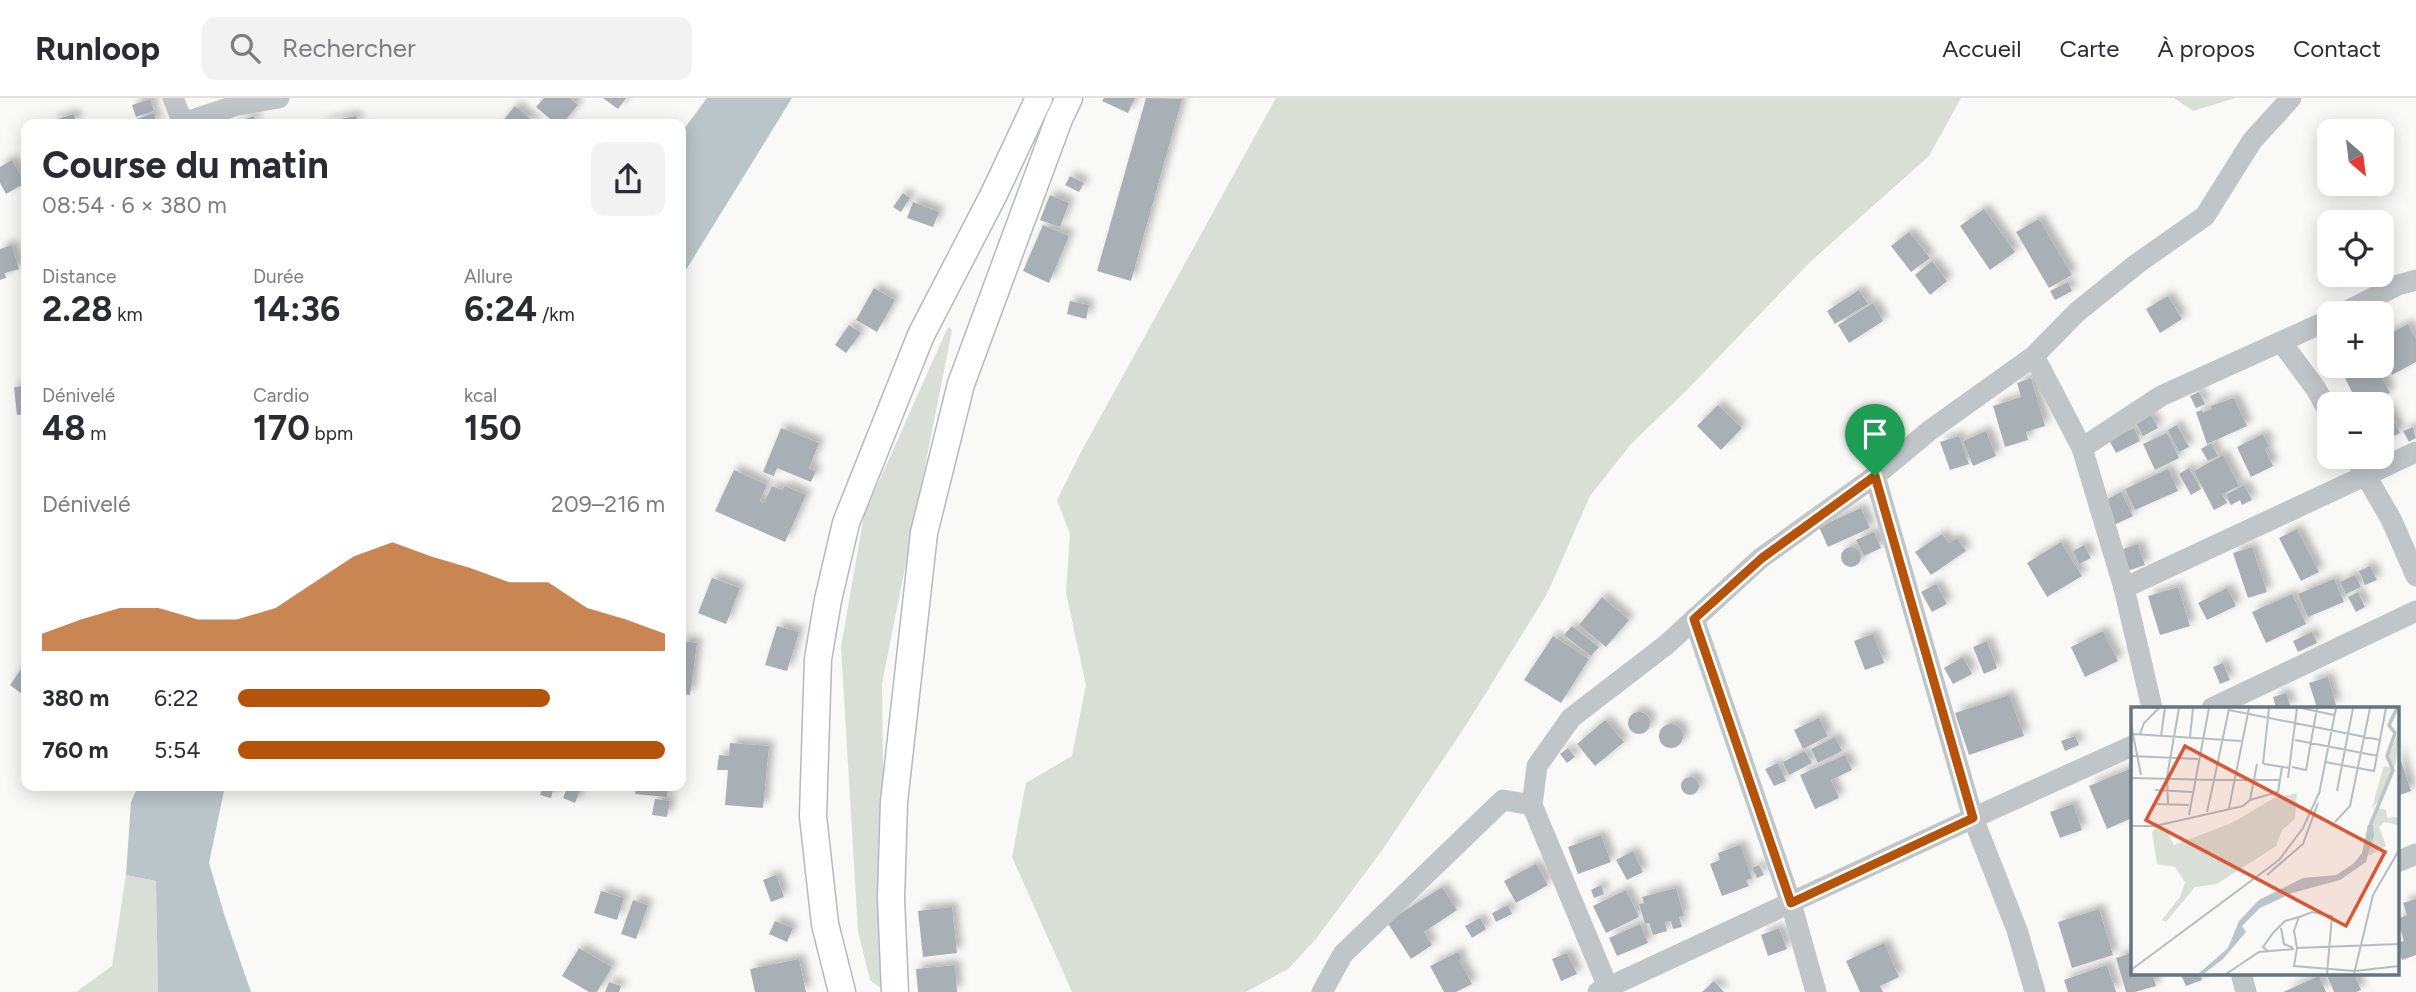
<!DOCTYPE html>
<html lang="fr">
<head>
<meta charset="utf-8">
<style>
	:root { --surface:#fff; --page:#f2f2f3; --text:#2b2b33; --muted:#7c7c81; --line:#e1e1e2; --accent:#b45309 }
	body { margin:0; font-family:Figtree,sans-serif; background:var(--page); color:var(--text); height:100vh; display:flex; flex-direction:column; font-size:26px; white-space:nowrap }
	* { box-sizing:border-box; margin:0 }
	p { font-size:23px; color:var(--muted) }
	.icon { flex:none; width:38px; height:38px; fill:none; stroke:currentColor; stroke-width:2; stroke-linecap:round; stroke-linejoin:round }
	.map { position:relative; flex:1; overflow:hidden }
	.details { position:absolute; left:21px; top:21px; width:665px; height:672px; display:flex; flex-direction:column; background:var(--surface); border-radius:14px; box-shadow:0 4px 18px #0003 }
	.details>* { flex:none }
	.needle { width:46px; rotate:152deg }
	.controls { position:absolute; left:2317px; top:21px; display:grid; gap:14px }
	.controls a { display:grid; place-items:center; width:77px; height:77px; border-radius:14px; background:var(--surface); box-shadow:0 4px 18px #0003; font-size:35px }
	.pin { position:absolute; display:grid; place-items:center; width:60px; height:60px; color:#fff; margin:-72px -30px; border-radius:50% 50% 50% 0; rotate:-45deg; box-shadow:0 0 7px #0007 }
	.pin .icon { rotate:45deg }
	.round { display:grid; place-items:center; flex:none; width:74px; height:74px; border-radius:14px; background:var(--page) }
	.headline { display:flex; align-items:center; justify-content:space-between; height:119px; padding:0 21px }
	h1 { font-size:38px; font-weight:700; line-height:52px }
	.stats { display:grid; grid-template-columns:repeat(3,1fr); gap:10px; height:119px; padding:7px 21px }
	.stats div { display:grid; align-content:center }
	.stats b { font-size:35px; font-weight:700 }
	.stats small { font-size:19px; font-weight:400 }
	.stats p { font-size:19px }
	.chart { height:196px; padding:14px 21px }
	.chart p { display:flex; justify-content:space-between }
	.chart svg { width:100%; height:126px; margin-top:7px; fill:var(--accent); opacity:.7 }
	ul { padding:0 21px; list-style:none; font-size:23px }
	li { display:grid; grid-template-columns:112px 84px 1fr; align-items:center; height:52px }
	li i { height:18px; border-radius:9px; background:var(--accent) }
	header { display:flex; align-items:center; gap:42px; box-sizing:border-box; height:98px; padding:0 35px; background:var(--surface); border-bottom:2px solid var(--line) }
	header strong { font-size:33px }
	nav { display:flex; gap:38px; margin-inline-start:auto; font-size:24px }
	.search { width:490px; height:63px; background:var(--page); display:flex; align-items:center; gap:18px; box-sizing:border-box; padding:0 24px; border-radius:14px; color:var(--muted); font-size:26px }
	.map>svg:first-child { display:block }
	.green { fill:#d9ded6 }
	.water { fill:#b9c5c9 }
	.building { fill:#a8b0b6; filter:url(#shadow) }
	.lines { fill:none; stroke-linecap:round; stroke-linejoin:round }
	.major-casing { stroke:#b4b9bd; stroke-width:29 }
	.minor { stroke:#c0c5c8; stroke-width:21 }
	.major { stroke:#fff; stroke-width:26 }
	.route-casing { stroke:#fff; stroke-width:14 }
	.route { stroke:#b45309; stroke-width:9 }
	.inset-river { fill:none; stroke:#b9c5c9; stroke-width:3.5 }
	.inset-road { fill:none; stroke:#b5bdc0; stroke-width:2 }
	.view { fill:#d95737; fill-opacity:0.15; stroke:#d95737; stroke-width:3.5 }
	.inset-edge { fill:none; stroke:#667680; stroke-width:3.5 }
</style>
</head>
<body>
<header>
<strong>Runloop</strong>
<div class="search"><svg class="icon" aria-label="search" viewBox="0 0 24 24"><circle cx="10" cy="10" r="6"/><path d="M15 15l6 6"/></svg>Rechercher</div>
<nav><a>Accueil</a><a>Carte</a><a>À propos</a><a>Contact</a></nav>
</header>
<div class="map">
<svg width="2416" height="894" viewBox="0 0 2416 894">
	<defs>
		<filter id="shadow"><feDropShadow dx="5.5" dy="-5.5" stdDeviation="3.5" flood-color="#0004"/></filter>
	</defs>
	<rect width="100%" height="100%" fill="#f9f9f7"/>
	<g class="green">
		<polygon points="1276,0 1961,0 1929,58 1810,164 1690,289 1631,346 1590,398 1547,496 1466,627 1383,751 1315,842 1288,871 1246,894 1072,894 1012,759 1026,685 1072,658 1086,587 1066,495 1070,436 1057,402 1081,354"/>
		<polygon points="2174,0 2235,0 2193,13"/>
		<polygon points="948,229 952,232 882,586 886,894 870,882 858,833 841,549 864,417"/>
		<polygon points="126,777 156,783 158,894 76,894 112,868"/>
	</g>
	<g class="water">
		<polygon points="707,0 792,0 681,180 681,35"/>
		<polygon points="138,688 225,688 209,765 225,819 251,894 158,894 156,783 126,777 131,704"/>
	</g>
	<g class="building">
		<polygon points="544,0 570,0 578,7 562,26 556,26 536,9"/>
		<polygon points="603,0 626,0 618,11"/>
		<polygon points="1104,0 1135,0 1128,15 1102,3"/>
		<polygon points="1146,0 1182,1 1131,183 1097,173"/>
		<polygon points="150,1 154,13 136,19 132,7"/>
		<polygon points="515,8 537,26 500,26"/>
		<polygon points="154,15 157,26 138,26 136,21"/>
		<polygon points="74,16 77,26 52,26 51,23"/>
		<polygon points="254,18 256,26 231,26"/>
		<polygon points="356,18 358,26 320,26 320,25"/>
		<polygon points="12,62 25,85 6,96 0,85 0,69"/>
		<polygon points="1070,78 1084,85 1079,94 1065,87"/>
		<polygon points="903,95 910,100 901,114 893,109"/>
		<polygon points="1050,97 1069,105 1060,129 1040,122"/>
		<polygon points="913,104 939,114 933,129 907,120"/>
		<polygon points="1984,111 2015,154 1990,172 1960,128"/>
		<polygon points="2039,121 2072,177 2049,190 2016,134"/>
		<polygon points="1043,127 1069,138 1049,185 1023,173"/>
		<polygon points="1909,134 1930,160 1911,174 1891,148"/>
		<polygon points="12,147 19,171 5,175 6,180 0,182 0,151"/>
		<polygon points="1932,163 1947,183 1930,197 1915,177"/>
		<polygon points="2068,184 2072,193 2055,202 2050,193"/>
		<polygon points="874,190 895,202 877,234 856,222"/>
		<polygon points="1859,192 1868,206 1835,226 1827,213"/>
		<polygon points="2168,198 2182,221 2160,235 2146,211"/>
		<polygon points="1070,203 1089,207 1086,221 1067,216"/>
		<polygon points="1873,205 1883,223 1849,245 1838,227"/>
		<polygon points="2408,226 2416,241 2416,264 2392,277 2382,259 2382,240"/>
		<polygon points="849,227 861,235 846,255 835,247"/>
		<polygon points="2370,268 2376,268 2390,295 2367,306 2358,306 2345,280"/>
		<polygon points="2031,280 2045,328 2026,334 2028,342 2005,349 1993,308 2021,299 2017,285"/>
		<polygon points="26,288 26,316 17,317 14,289"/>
		<polygon points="2199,294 2205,306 2196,310 2190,298"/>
		<polygon points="2234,300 2247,328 2207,346 2196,314 2202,312 2203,314 2212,311 2210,308"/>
		<polygon points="1718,307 1742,330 1721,352 1697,328"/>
		<polygon points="2387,309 2400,335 2382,344 2382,312"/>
		<polygon points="2151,317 2158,330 2143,338 2136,325"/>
		<polygon points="2177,327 2189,349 2179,354 2168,332"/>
		<polygon points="2413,329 2416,340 2409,344 2403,333"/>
		<polygon points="781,330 819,345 809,370 816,373 811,384 777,370 774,378 763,374"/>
		<polygon points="2134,330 2140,343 2116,355 2109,342"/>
		<polygon points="1986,333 1996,358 1973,368 1963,343"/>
		<polygon points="2167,335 2179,360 2155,372 2143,346"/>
		<polygon points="2263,336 2269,349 2265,351 2273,368 2251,379 2237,349"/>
		<polygon points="1959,338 1969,366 1950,372 1940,344"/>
		<polygon points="2211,345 2218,358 2208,363 2201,351"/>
		<polygon points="2223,357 2239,388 2222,396 2227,405 2214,412 2194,373"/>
		<polygon points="2189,370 2201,391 2191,397 2179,376"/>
		<polygon points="2168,371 2178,393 2135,412 2125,391"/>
		<polygon points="734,372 767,387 760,403 764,405 772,388 782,392 785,388 806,397 785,444 715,413"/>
		<polygon points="2244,387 2252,402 2242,407 2240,402 2231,407 2226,397"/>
		<polygon points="2121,394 2133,418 2114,427 2102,404"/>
		<polygon points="1861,410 1870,430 1828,449 1819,429"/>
		<polygon points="2297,431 2319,474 2301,483 2279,440"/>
		<polygon points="1874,434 1881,450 1864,458 1856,442"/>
		<polygon points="1942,436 1949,445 1957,440 1966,453 1931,477 1915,454"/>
		<polygon points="2061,444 2082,478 2047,499 2027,465"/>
		<polygon points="2138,446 2145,467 2127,473 2120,452"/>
		<polygon points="2084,447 2091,460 2079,466 2073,453"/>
		<polygon points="2252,449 2267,494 2248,500 2233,455"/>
		<circle cx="1851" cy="459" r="10"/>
		<polygon points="2370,468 2377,482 2365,487 2359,473"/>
		<polygon points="2355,477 2361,489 2346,496 2340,484"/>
		<polygon points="712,480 740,490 726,526 698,515"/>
		<polygon points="2334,481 2344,504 2308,519 2298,496"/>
		<polygon points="1936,486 1947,506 1932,514 1921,494"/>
		<polygon points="2178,489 2190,528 2160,537 2148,498"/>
		<polygon points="2227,490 2236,508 2207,522 2198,505"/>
		<polygon points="2358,494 2365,509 2356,514 2348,499"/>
		<polygon points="2292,496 2306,526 2266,545 2252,514"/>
		<polygon points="1602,499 1629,522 1606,549 1579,527"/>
		<polygon points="777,528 799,534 787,573 765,567"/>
		<polygon points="1572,528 1599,549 1591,558 1564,537"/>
		<polygon points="2103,533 2118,563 2085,579 2071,549"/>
		<polygon points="2312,534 2317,545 2298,554 2293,543"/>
		<polygon points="1873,536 1884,565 1865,572 1854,543"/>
		<polygon points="1553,538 1589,561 1561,605 1524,582"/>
		<polygon points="681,543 697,545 690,597 681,596"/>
		<polygon points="1987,543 1997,570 1984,576 1973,549"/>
		<polygon points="1963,559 1972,576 1953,586 1944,570"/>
		<polygon points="26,564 26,599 10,587"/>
		<polygon points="2223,565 2230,582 2220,586 2213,569"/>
		<polygon points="2328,579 2336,607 2317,610 2309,585"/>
		<polygon points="2286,595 2291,610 2276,610 2273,599"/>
		<polygon points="2009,597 2024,638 1969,657 1955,615"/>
		<circle cx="1639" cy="625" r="11"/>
		<polygon points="1819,620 1828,638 1803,651 1794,632"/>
		<polygon points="1605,622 1624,644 1595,668 1577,646"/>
		<circle cx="1671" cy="638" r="12"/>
		<polygon points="2075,638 2079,647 2065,653 2061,643"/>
		<polygon points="1835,639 1842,653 1818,665 1811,651"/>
		<polygon points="730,645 769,648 763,710 725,707 728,672 717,672 719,657 729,658"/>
		<polygon points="1568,650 1575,659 1567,665 1560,656"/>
		<polygon points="2397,651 2411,693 2397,698"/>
		<polygon points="1805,653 1812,665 1789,677 1783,664"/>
		<polygon points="1845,657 1852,672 1831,682 1839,700 1815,711 1800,677"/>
		<polygon points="1778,665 1786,683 1774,688 1765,671"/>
		<polygon points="2132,670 2132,720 2107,731 2089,688"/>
		<circle cx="1690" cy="688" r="9"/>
		<polygon points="543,688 554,688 551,700 540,697"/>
		<polygon points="568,688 582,688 575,705 563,700"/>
		<polygon points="636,688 668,688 667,699 635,696"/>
		<polygon points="655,701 670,703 667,719 652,717"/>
		<polygon points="2073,706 2082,732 2060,740 2050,714"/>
		<polygon points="1601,737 1611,764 1578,776 1568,749"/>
		<polygon points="1740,747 1752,780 1746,782 1749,788 1722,798 1710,766 1720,762 1718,755"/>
		<polygon points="1633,753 1643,774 1627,782 1616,762"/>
		<polygon points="1536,766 1548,787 1516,805 1504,783"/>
		<polygon points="1759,767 1764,777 1757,780 1752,770"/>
		<polygon points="776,777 784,799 771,804 763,782"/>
		<polygon points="1601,787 1604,796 1594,800 1591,792"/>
		<polygon points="1442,789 1457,812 1424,834 1432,847 1411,861 1387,824"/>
		<polygon points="1676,790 1684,818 1679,819 1682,829 1673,831 1671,823 1665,824 1667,833 1653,837 1649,825 1645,826 1639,806 1644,805 1642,799"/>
		<polygon points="1626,792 1639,819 1606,835 1593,808"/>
		<polygon points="601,793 624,800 617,822 594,815"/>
		<polygon points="2416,801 2416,857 2402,862 2397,845 2404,843 2397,821 2407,817 2403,805"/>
		<polygon points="633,802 648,807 636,841 621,836"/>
		<polygon points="1508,807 1512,816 1496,824 1492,815"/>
		<polygon points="952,809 957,855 923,859 918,813"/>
		<polygon points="2099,811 2113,857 2072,870 2058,824"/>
		<polygon points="1480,820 1486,831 1472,840 1465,828"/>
		<polygon points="775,823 793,830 787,844 769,836"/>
		<polygon points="1640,826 1648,845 1617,858 1609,840"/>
		<polygon points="1779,830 1787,851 1768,858 1761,837"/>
		<polygon points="1884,845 1899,879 1880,888 1883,894 1860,894 1846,863"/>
		<polygon points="579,850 612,869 597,894 589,894 562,878"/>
		<polygon points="1458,854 1462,861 1459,862 1472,886 1456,894 1444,894 1430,868"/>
		<polygon points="1567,855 1577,876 1561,883 1552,861"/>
		<polygon points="2132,855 2132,875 2152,875 2156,888 2135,894 2126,894 2116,860"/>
		<polygon points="799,861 806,894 755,894 750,871"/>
		<polygon points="955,867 957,894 918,894 916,871"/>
		<polygon points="2107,867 2116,894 2068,894 2064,882"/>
		<polygon points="2180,875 2200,875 2202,882 2186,888"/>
		<polygon points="2335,875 2354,875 2361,892 2356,894 2334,894 2327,878"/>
		<polygon points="2319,878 2326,894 2283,894"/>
		<polygon points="1714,883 1724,894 1702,894"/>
		<polygon points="609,884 621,888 619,894 605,894"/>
	</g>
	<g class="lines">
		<g class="major-casing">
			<g id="major">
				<polyline points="842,894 825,826 813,718 818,561 828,502 846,425 921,237 994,96 1039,0"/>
				<polyline points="895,894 891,800 894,704 924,435 961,286 1059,21 1069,0"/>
			</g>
		</g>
		<g class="minor">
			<polyline points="173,0 183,25 237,7 279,0"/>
			<polyline points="2343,215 2398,187 2416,182"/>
			<polyline points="2282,245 2316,291 2329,314"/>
			<polyline points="2034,258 2082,350 2124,490 2152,610"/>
			<polyline points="2082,350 2161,298 2329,222"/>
			<polyline points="2355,359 2391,421 2416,478"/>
			<polyline points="1875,378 1973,720 2132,648"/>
			<polyline points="2124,490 2416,354"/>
			<polyline points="1694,521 1791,805 1816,894"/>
			<polyline points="2212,610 2416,513"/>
			<polyline points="2397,764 2416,756"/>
			<polyline points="2241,875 2246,894"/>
			<polyline points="1322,894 1343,856 1503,702 1532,707"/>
			<polyline points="1598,894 1973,720 2017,832 2035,894"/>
			<polyline points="1610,894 1532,707 1537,668 1571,620 1666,547 1761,460 1875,378 1929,333 2034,258 2077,214 2138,165 2205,118 2252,43 2291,0"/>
		</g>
		<use href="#major" class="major"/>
	</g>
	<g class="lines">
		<g class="route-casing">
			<polygon id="route" points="1875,378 1973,720 1791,805 1694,521 1762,460"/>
		</g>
		<use href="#route" class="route"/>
	</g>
	<g transform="translate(2131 609)">
		<rect width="268" height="268" fill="#f9f9f7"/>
		<path d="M268,24L265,55L253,89L241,101L251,65L253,59L260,61L257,49ZM166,86L164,112L151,123L145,139L86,177L64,180L35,215L31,213L49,190L54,175L44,160L26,157L21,125L25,120L34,121L43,138L101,116L143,91ZM248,101L255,103L256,111L268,110V118L253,115L248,120L255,139L238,149L240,114Z" fill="#d9ded6"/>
		<path d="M237,118H242L243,128L235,155L209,173L161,186L129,201L111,219L115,225L92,252L74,266L67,267L97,241L108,214L128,193L172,171L205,168L222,157L231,146Z" fill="#b9c5c9"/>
		<path class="inset-river" d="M238,121L262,63L256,49L264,26L258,18L266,1"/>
		<path class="inset-road" d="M170,1L203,8M98,2L83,73H148M98,3L249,33M0,17L10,68M2,27L110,34M9,27L13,16L28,1M30,29L34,1M59,30L62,1M164,33L247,49M0,49L67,52M194,55L243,64L255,1M132,57L138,1M133,57L159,61M161,60L175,63L186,1M0,71L83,73L76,105M157,71L166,1M24,83L61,85M206,84L222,1M188,87L205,1M119,93L147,85L151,60M22,97L58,98M37,98L36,70L48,1M98,101L118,1M58,108L78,1M204,115L219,99L239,1M0,119H24L112,99L119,93L126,57M136,168L172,137L187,96M150,221L153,237L162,241M268,237L166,241L163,259L224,264L268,259M166,241L163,224L168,210L181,205L201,209L196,267M137,244L132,240L142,226L154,214L168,210M0,263L148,153L172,121L189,84M95,267L128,245L163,242M223,267L242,188L268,143"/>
		<path class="view" d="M54,39L254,145L215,219L15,113Z"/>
		<rect width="268" height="268" class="inset-edge"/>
	</g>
</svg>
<div class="controls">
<a><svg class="needle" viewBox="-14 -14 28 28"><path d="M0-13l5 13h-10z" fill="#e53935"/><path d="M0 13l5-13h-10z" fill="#7c7c81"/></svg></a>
<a><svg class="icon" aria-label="locate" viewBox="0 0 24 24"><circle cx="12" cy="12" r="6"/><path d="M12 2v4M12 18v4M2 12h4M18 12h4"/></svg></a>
<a>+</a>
<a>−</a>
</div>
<div class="pin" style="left:1875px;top:378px;background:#1e9e55"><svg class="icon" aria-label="arrive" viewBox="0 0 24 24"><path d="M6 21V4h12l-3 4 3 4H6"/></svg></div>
<section class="details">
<div class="headline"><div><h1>Course du matin</h1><p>08:54 · 6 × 380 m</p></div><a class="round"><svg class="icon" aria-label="share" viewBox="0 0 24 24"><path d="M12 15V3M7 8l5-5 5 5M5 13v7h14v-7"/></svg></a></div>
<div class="stats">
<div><p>Distance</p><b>2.28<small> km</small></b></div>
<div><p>Durée</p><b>14:36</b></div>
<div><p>Allure</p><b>6:24<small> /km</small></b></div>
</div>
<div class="stats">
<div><p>Dénivelé</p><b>48<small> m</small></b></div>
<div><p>Cardio</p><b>170<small> bpm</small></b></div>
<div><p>kcal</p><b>150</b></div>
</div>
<div class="chart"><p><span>Dénivelé</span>209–216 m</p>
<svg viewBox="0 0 160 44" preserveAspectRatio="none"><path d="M0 44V38L10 33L20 29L30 29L40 33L50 33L60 29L70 20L80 11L90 6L100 11L110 15L120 20L130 20L140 29L150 33L160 38V44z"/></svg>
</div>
<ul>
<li><b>380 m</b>6:22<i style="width:73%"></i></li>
<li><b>760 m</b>5:54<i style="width:100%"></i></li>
</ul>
</section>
</div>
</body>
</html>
